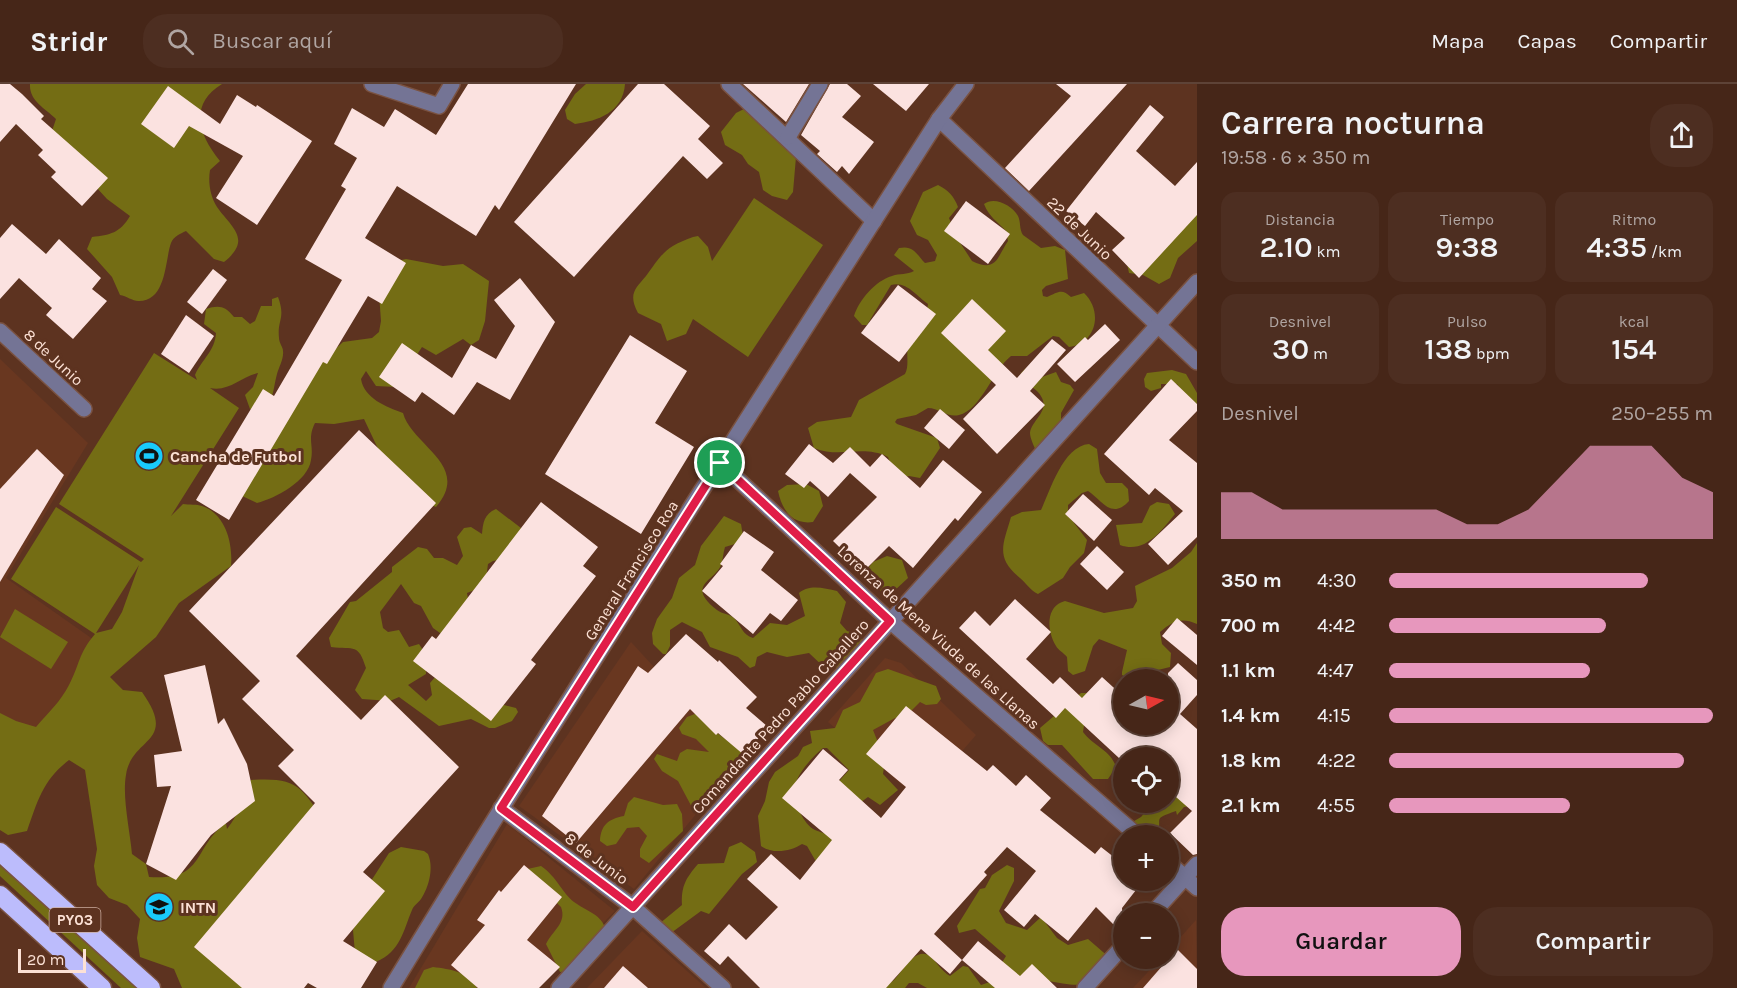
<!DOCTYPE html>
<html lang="es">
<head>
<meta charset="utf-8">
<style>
	:root { --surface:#462618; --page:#4d2e21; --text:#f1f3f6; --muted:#b0a5a2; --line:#5e4337; --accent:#e797bd }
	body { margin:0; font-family:Karla,sans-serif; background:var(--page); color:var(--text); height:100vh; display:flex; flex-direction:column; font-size:22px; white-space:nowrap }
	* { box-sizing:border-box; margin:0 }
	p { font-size:20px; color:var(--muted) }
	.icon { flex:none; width:33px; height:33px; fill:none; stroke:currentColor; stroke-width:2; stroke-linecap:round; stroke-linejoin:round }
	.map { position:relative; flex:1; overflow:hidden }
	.sheet { display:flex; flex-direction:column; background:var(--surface); width:540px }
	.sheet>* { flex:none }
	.needle { width:39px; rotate:82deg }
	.fabs { position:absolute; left:1113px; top:585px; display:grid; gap:12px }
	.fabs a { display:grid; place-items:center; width:66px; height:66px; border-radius:50%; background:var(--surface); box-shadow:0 3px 15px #0003,0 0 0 2px var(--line); font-size:30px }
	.scale { position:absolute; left:18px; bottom:15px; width:68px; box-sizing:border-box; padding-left:6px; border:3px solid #fce1d5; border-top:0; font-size:16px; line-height:21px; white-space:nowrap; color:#fce1d5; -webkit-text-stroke:4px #5d3320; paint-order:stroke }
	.pin { position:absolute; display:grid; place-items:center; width:51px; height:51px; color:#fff; margin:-26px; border:3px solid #fff; border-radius:50%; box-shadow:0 2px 6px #0007 }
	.round { display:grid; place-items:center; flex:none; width:63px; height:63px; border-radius:24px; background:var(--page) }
	.head { display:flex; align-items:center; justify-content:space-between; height:102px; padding:0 24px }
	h1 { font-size:33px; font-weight:600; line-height:45px }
	.figures { display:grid; grid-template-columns:repeat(3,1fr); gap:9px; height:102px; padding:6px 24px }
	.figures div { display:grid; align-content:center; border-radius:15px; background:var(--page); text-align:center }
	.figures b { font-size:30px; font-weight:600 }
	.figures small { font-size:16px; font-weight:400 }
	.figures p { font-size:16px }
	.chart { height:168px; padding:12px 24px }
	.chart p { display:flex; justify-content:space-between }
	.chart svg { width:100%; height:108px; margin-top:6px; fill:var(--accent); opacity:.7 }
	.button { display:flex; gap:12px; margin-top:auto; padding:12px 24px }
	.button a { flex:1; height:69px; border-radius:24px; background:var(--accent); color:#111; font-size:24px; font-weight:600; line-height:69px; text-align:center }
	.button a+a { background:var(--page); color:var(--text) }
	ul { padding:0 24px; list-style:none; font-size:20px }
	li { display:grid; grid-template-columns:96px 72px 1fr; align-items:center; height:45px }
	li i { height:15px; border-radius:8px; background:var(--accent) }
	header { display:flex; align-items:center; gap:36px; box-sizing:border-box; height:84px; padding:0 30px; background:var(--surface); border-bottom:2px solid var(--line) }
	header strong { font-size:28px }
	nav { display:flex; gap:33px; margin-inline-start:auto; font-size:21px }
	.search { width:420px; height:54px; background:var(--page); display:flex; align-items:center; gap:15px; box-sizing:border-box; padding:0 21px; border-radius:24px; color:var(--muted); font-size:22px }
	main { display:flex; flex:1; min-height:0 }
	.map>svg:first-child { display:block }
	.built { fill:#693720 }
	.green { fill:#746d14; fill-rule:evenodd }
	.building { fill:#fbe2e0 }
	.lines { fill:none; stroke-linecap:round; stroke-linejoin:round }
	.minor-casing { stroke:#7a5241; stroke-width:18 }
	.highway-casing { stroke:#7a5241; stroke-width:21 }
	.minor { stroke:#747495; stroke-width:15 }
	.highway { stroke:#bcbcfc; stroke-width:18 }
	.route-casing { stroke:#fff; stroke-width:12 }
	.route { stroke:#e11d48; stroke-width:8 }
	.labels { text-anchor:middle; stroke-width:6; stroke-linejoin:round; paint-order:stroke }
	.shield { fill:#5d3320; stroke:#ccad9f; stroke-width:1.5 }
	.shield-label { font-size:15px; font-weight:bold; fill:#fce1d5 }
	.street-label { font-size:16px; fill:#fce1d5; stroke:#5d3320 }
	.poi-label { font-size:16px; font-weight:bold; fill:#fce1d5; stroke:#5d3320; text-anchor:start }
</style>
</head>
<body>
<header>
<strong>Stridr</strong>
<div class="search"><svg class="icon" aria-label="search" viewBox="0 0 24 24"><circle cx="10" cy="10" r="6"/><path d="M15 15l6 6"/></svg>Buscar aquí</div>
<nav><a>Mapa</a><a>Capas</a><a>Compartir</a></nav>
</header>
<main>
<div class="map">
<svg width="1197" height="904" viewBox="0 0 1197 904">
	<rect width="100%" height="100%" fill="#5d3320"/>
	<g class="built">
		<polygon points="0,275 88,359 6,494 104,563 0,726"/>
		<polygon points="631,558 740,677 634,805 519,722"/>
		<polygon points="885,574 901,579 976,651 920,716 828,638"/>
		<polygon points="507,740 615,827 538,904 409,904"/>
		<polygon points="1196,836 1197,904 1133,904 1160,875 1168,874 1169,866"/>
		<polygon points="642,847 706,904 587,904"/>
	</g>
	<g class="green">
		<path d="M30,0H222C188,21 199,51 220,77L210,86C208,98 210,112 217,123C231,143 253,155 224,178L214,175L186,147C180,150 174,152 171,159C165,175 167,218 138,217C133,217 126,212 120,211L112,193L87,165L92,153C110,151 120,149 130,132L107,115L50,53L56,35C45,24 29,17 30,0Z"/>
		<path d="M586,0H625C623,28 598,37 575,40L567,35L565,26L575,10Z"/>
		<polygon points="744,25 749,26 796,73 793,108 787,116 772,112 763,106 759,88 748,80 742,71 725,61 721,48 736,29"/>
		<path d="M938,101C948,106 954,112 958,123L949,134L957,154L972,177C997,189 997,173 1008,157L1006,147C997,137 989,133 984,120C994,112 1012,121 1018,132C1021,138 1019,145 1023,151L1041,164L1055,162L1065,166L1068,195L1046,202L1042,206L1043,212L1047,213C1058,208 1062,204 1071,213L1084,209C1103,227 1097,259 1069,263L1059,253L1053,252L1027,272H1011C993,286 981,326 959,331C948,334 939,324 928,324L916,331L897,335L895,338L897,340L937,354L940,364L920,394L909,392L896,395L888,373C862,360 841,375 814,364L808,344L817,338L851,333L859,316L905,290C910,280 905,270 909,260C915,246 927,236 928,220C916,212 907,197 891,201L867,241H862L854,232C859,216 875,197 892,192C900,189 907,191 914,187L894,171L899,164C914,161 916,170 925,179L935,177L937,171L928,156L917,151L910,137L923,108Z"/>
		<path d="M754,114L823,161L748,273L693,235L686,250L667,257L661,240L638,229C628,210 635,205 646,192C662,170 665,163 693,153L698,152L708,163L712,177Z"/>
		<polygon points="1197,123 1197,157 1178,174 1170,194 1159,200 1143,191 1129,189 1126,175"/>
		<path d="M406,175L443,182L463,180L489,197L485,237L479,256L471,261L463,255L436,271L422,263L396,303L376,302L366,287L361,295C364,314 386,323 403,329C412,362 472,381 436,423L427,419L381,371L364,335L334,340L315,339C307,355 314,361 311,376C308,397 276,414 257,419L240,411L316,283L343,258L372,254L379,248L381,237L379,210L397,177Z"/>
		<path d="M278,213C286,235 277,235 279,254C279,259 283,263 283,267C284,274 279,283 277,290C272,308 275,325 250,325L245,311L253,303L258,289C241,293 229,308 210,304L239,324L171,432L183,420C189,421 197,420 202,422C226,430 233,460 231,482L179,519L156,553L110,593L123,606L142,608C179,660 131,653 126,691C122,713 130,747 132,770L146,780L149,793C206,797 192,764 226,739L227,745C241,728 240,714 251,696C298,693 302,703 326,741L242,904H182L174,885L140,873L137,854L140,835L127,821L109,814L97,801L94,782L97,765L85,686L69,676C43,696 38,716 27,747L8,751L0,746V629L16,637L36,643C48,629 61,617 69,601C80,580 78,570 95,550L11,495L56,423L141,478L144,475L59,420L154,269L197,296L195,291C202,275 215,267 216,249L204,240L206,225C219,221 225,222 234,233H242L250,240L255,237L261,222H272V215ZM139,481L122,528L112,545L96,549Z"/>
		<path d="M1026,284L1042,293L1056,288L1061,298L1070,301L1074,306L1061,329V338L1036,367C1034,362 1030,354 1030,349C1031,337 1049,328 1042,314C1037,302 1024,303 1021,289Z"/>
		<polygon points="1172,286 1186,290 1197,309 1197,320 1184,311 1177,300 1161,300 1161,304 1151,307 1145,303 1144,295 1147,289"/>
		<path d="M1089,360L1097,365L1100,389L1106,399H1122L1128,405L1129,417C1111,437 1100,414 1088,407L1082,409L1068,421V431L1087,456L1084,469L1070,483L1063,494L1038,510C1030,506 1027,500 1020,494C995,473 1003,461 1011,433L1022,428L1041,426C1050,407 1063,362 1089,360Z"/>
		<path d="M806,400L819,407L823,422L813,438C792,441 782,426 778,407L787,401Z"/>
		<path d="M1157,418L1169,420L1175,430C1161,447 1145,470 1120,461L1116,441L1142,439L1150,422Z"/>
		<path d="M496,425L521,444L516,473L493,477L488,480L485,502L467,509L469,521L455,548L440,549L433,544L421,522L414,519L401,500L380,528L383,544L388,548L399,546L409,563L419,560L425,569L426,590L408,601L426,617L432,611L430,599L436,592L487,617L516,624L518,628L512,637L495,644H489L471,635L439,642L399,613L390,617L362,615L355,606L366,584C358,559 355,566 331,563L329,554L350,518L356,517L392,488V483L418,463L427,465L434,474H443L457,481L463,472L457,453L464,444L471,443L482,450C483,439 484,430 496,425Z"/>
		<path d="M724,432L741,440L743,452L735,460L725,463C723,469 723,476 721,481C715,497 685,501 717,526C722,530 730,530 734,534C741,541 742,551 753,554L770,539L787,541L805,532L799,509C809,500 824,504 837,507L846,518L840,539L847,547L858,550L868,565L849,582L826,585L809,569L787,573L767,568L757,573L755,582L750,584L738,573L710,563L702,548L682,538L670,546V562L666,570H663L653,560L652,549L657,535L672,514L679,494L695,481L701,462Z"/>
		<path d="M1197,459V540C1181,533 1173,537 1160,548L1162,560L1171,569L1170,583L1154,587L1150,595H1130L1122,591V588L1127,566L1099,555L1093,562L1085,587L1073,591L1068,587L1067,573C1064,569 1058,566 1056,562C1047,547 1045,522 1065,517L1104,529L1133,524L1137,517L1135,502L1172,484L1191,468Z"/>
		<polygon points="887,472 902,476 908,494 894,507 883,510 875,500 869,483 873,478"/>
		<polygon points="15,525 68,558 51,585 0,553"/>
		<path d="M888,585L936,602L941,615L937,620L926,621L920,618L905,633L895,634L873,646L885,676L883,690L898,706L880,721L868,713L857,721H818L849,686L827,664H823C813,672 797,690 795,702C793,716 802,739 815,746C822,749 830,751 837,754L818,781L807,762L802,760C790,768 772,770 761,762L758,732L765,717L769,698L775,688L798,672L803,663L812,659L810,647L835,644L843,626L860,618L876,589Z"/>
		<path d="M1081,609H1089L1083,648C1093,662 1111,666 1116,683L1108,695H1093L1062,661H1048L1043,657L1040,644Z"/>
		<polygon points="700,628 717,649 742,667 743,677 724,693 708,721 695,729 678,697 662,687 654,675 657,670 677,677 680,669 687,665 709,668 696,655 682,650 679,644 687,633"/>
		<path d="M1176,711L1193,722L1184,723L1177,731L1176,727C1150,736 1164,733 1157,751H1133L1129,740L1141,733L1153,719L1168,718L1169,713Z"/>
		<path d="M634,713L663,721L677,720L682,730L683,747L649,779L640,773V765L647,752L639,743L627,744L616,760L607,762L600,757C601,741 608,735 624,732L628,719Z"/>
		<path d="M741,758L755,768L757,778L742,790L709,830L701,827L671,849L659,840L682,821C681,802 686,794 698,780L724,779L729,763Z"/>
		<path d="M401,763L424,767L428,770C434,784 429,803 421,815C418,819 414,821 412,826C403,847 401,867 376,878L355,869L353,846L371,797L389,769Z"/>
		<polygon points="0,778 136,904 121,904 0,792"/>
		<path d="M1007,781L1014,784V797L999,827L1006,839L1027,846L1041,833L1057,854L1068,861L1088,855L1118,881C1083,904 1086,904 1043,896L1015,904H927L918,899H909L905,904H882C885,902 890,899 894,896C902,889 914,862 930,872C937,878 941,887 950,892L963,882L968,883L981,901L990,898L1006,872L975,845L959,849L957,842L980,805L985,804L992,791Z"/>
		<path d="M541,782C558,794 562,809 574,818C586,827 599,829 605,843L568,887L560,888L546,860C553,846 567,839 561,823L523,786Z"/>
		<path d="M433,883C450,885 469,888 477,904H415L424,886Z"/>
	</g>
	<g class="building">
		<polygon points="0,0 10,0 22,10 44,32 41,35 108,94 82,122 51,93 56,88 38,71 43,66 16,40 0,58"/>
		<polygon points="468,0 576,0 499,126 495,121 476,152 397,102 365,154 406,179 382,220 368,212 327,280 323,278 229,436 196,416 263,305 274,312 342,196 305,175 346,105 341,102 357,74 334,60 352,24 384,43 395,25 436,51"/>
		<polygon points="638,0 664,0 710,42 698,55 723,79 707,95 683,72 574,193 514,138"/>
		<polygon points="743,0 809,0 786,38"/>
		<polygon points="830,0 847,0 861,12 842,33 874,58 849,90 842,82 837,88 817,70 820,67 801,51"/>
		<polygon points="873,0 929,0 906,27"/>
		<polygon points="1056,0 1127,0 1029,107 1005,84 1071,12"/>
		<polygon points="168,2 220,40 237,11 256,23 257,21 312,57 257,141 216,114 243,72 189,42 174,64 141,40"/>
		<polygon points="1150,21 1164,33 1136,67 1175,102 1197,78 1197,131 1139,194 1112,166 1125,154 1096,128 1085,142 1066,127"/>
		<polygon points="966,117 1010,150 988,180 944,147"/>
		<polygon points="12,140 46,170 59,155 101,194 92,205 107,217 73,255 46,231 52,224 19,194 0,215 0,154"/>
		<polygon points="213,185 227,196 202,230 187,218"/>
		<polygon points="520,194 555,238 510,316 477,298 454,331 422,308 415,318 379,293 402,259 452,294 471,261 496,275 515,242 494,216"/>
		<polygon points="898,201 936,230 899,278 861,249"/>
		<polygon points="972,215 1006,247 988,266 1017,294 1052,255 1066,266 1030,307 1045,321 997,370 963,335 996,301 941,249"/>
		<polygon points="186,231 214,252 189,289 161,270"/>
		<polygon points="1105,240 1120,256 1075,298 1057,280 1085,253 1088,256"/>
		<polygon points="630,251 687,287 655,339 694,363 641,450 545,390"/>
		<polygon points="1171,295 1197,320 1197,327 1169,356 1197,379 1197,453 1168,481 1148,460 1183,427 1155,404 1149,411 1104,370"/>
		<polygon points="940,325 965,346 949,365 924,344"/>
		<polygon points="359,346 436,419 296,572 361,636 385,611 459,683 363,788 385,807 343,857 377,878 361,904 317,904 308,899 304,904 242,904 194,863 315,719 278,682 294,666 242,615 260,597 189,527"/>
		<polygon points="809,360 833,379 850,363 870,383 882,370 920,404 943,376 982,408 958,437 955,434 913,484 889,462 864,487 833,457 877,413 850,389 828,413 810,397 804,404 785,390"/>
		<polygon points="37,365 64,391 0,498 0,405"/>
		<polygon points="1083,410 1112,436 1094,457 1065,430"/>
		<polygon points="541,418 598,463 583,482 596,492 531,576 536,580 491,637 413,577 432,552 436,555"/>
		<polygon points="744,447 774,468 761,486 798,516 781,537 770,529 753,550 702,507 723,482 720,480"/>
		<polygon points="1097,462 1124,488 1107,506 1080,480"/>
		<polygon points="1015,515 1051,548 1026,575 1053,600 1060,593 1082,614 1102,593 1124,613 1124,640 1168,640 1168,589 1178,579 1197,596 1197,611 1180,630 1197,645 1197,770 1193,771 1170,749 1192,727 1168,706 1168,674 1119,674 1065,624 1056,634 959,544 975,527 990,542"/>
		<polygon points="1177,534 1197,551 1197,581 1162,552"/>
		<polygon points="686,550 718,578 719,576 757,613 746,624 768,643 744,671 718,649 716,651 690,625 576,759 542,732 638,582 648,589"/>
		<polygon points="205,581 218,640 224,634 247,680 255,717 211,751 176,796 146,780 171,702 157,703 154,671 182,667 164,591"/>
		<polygon points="906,622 987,687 993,681 1016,702 1026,691 1051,714 1040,726 1095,770 1101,763 1124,781 1124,797 1136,806 1122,824 1124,851 1096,823 1068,857 1035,830 1024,843 1004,826 1036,787 1007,763 984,788 987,791 934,850 962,876 950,890 921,865 886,904 760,904 728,872 720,881 704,867 729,840 746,856 778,823 747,795 771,770 800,796 832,756 782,714 823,665 848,686 839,696 881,734 906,703 866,670"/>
		<polygon points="524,781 562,813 527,856 560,883 539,904 478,904 451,881 485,841 477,836 499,806 501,808"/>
		<polygon points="978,857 1020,892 1032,880 1057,904 995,904 962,876"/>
		<polygon points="1177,865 1197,885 1197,904 1143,904"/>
		<polygon points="623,882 648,904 604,904"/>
	</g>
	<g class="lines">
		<g class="minor-casing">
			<g id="minor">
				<polyline points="372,0 439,22 452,0"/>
				<polyline points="729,0 874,137"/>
				<polyline points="939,35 1197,278"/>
				<polyline points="788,53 820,0"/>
				<polyline points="0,247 84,325"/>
				<polyline points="720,379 890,537 1138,752"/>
				<polyline points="501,724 633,823 723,904"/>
				<polyline points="1168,778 1197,804"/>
				<polyline points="1152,830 1197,780"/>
				<path d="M391,904C569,611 755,323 939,35L966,0"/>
				<polyline points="559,904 1197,198"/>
				<polyline points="1085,904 1124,861"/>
			</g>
		</g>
		<g class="highway-casing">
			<g id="highway">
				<polyline points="0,768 151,904"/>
				<polyline points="0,811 102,904"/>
			</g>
		</g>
		<use href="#minor" class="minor"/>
		<use href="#highway" class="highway"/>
	</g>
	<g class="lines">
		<g class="route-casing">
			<polygon id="route" points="720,379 890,537 633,823 501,724"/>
		</g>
		<use href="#route" class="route"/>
	</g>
	<defs>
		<g id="stadium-disc" transform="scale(1.5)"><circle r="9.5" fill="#19cafc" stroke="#5d3320"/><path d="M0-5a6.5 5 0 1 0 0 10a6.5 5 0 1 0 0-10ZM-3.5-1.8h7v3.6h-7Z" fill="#111"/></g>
		<g id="school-disc" transform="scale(1.5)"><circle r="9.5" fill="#19cafc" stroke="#5d3320"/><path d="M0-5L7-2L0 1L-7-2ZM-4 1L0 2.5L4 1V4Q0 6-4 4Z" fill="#111"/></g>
	</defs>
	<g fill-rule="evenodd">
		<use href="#stadium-disc" x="149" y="372"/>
		<use href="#school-disc" x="159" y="823"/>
	</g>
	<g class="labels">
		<rect class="shield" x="49.5" y="824" width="51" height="24" rx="4.5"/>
		<g class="shield-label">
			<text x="75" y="841">PY03</text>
		</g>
		<g class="street-label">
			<text transform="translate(1080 144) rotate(44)" y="6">22 de Junio</text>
			<text transform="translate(54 273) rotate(43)" y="6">8 de Junio</text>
			<text transform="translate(631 486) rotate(-58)" y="6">General Francisco Roa</text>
			<text transform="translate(939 553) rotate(42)" y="6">Lorenza de Mena Viuda de las Llanas</text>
			<text transform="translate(780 632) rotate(-48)" y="6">Comandante Pedro Pablo Caballero</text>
			<text transform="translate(597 774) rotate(37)" y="6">8 de Junio</text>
		</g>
		<g class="poi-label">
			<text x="170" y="378">Cancha de Futbol</text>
			<text x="180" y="829">INTN</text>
		</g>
	</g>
</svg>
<div class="fabs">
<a><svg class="needle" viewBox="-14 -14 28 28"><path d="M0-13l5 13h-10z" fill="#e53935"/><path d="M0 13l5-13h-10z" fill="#b0a5a2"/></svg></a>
<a><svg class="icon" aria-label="locate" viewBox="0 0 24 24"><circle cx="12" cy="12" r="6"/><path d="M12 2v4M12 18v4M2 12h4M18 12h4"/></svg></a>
<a>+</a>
<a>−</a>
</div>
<div class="scale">20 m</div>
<div class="pin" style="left:720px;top:379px;background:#1e9e55"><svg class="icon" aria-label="arrive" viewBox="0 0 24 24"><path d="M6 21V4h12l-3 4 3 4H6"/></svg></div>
</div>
<section class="sheet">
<div class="head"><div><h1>Carrera nocturna</h1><p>19:58 · 6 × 350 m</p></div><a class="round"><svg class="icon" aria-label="share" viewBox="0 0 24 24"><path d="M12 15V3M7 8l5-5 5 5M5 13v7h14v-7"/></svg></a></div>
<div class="figures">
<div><p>Distancia</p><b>2.10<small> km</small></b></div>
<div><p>Tiempo</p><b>9:38</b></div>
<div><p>Ritmo</p><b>4:35<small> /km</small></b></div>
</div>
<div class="figures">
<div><p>Desnivel</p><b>30<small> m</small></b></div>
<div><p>Pulso</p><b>138<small> bpm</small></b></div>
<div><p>kcal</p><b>154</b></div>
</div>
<div class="chart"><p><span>Desnivel</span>250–255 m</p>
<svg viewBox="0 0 160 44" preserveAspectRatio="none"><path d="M0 44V25L10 25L20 32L30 32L40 32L50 32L60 32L70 32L80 38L90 38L100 32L110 19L120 6L130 6L140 6L150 19L160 25V44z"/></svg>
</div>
<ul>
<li><b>350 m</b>4:30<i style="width:80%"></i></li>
<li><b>700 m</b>4:42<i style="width:67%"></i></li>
<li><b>1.1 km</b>4:47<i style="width:62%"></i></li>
<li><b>1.4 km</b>4:15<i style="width:100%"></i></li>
<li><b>1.8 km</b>4:22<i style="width:91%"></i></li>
<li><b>2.1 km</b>4:55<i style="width:56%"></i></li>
</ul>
<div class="button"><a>Guardar</a><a>Compartir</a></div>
</section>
</main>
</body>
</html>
